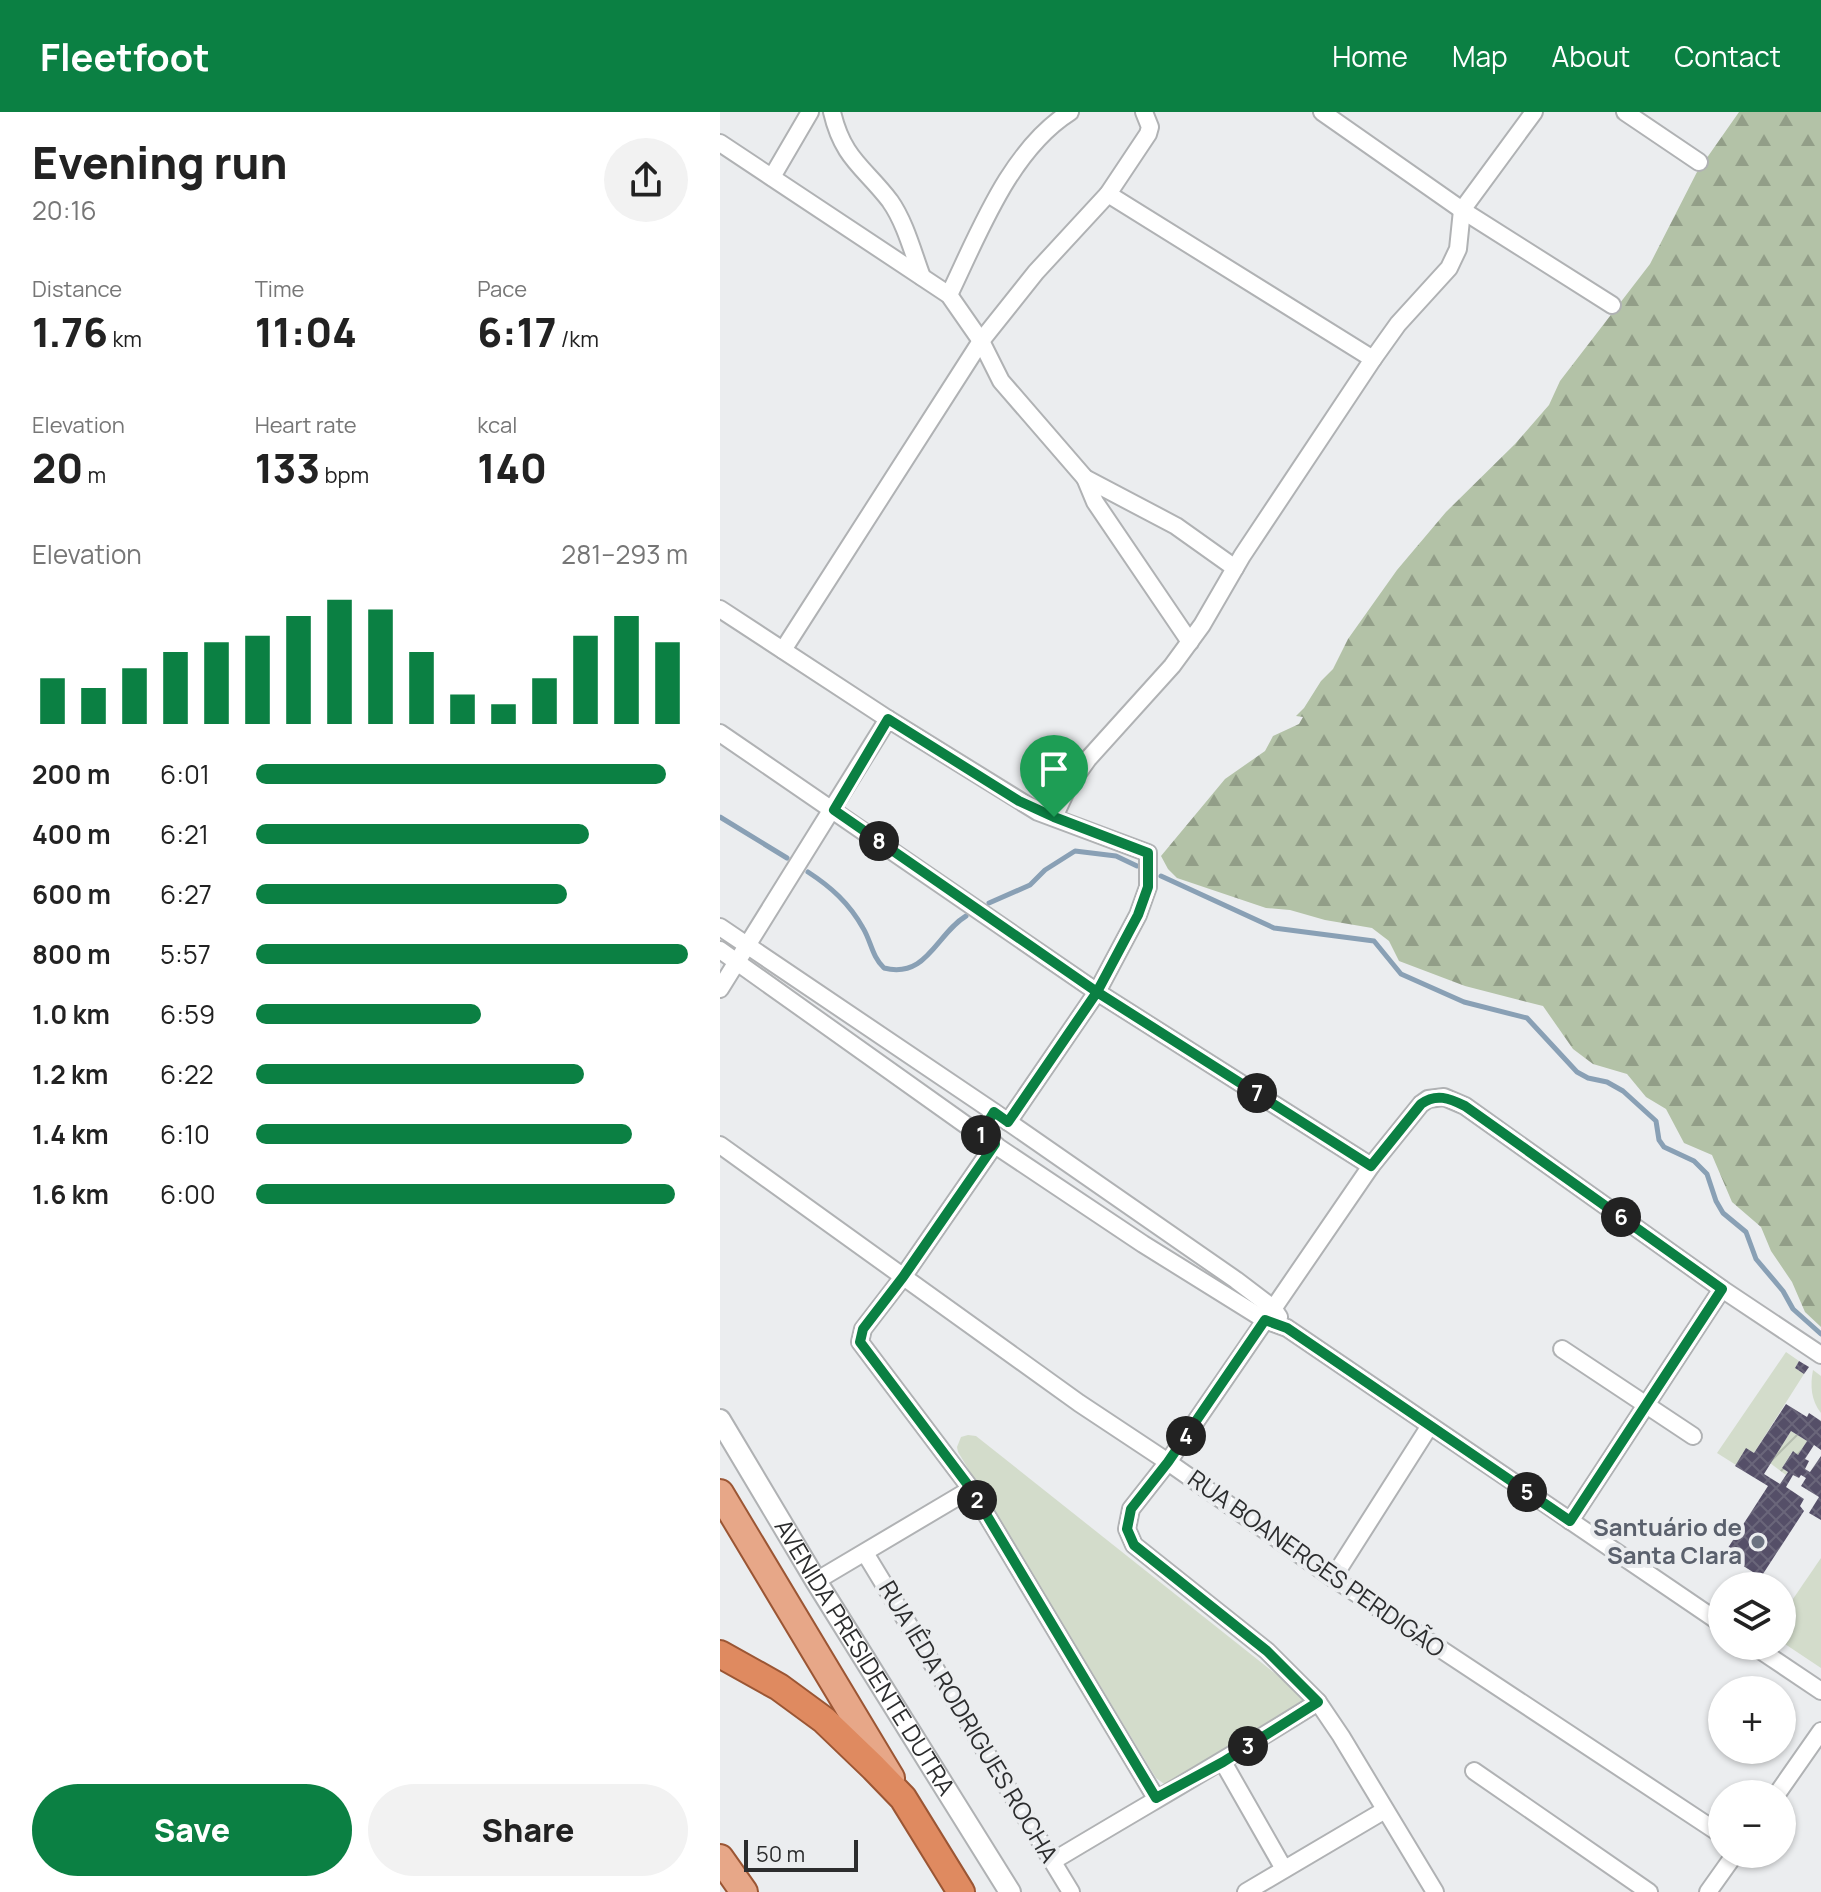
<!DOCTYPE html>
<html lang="en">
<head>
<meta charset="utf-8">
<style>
	:root { --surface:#fff; --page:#f2f2f2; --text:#222; --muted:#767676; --accent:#0b8043 }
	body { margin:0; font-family:Manrope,sans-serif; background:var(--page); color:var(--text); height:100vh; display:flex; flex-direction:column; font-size:30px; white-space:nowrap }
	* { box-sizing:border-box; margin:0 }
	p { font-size:26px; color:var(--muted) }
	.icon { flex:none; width:44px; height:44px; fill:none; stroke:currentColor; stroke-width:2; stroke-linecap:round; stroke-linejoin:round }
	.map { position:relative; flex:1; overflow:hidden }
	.details { display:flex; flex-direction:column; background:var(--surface); width:720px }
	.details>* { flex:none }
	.controls { position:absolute; left:988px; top:1460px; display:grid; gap:16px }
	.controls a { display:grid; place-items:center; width:88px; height:88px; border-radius:50%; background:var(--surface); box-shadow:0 2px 6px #0004; font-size:40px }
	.scale { position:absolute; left:24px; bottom:20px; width:114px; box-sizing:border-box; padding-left:8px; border:4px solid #2c2d2e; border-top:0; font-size:22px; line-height:28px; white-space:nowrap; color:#2c2d2e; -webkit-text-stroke:6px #ebedef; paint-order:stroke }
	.pin { position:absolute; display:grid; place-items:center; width:68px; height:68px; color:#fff; margin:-82px -34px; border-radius:50% 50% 50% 0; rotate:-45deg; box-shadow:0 0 8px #0007 }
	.pin .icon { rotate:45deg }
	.km { position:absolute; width:40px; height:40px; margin:-20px; border-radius:50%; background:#222; color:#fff; font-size:22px; line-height:40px; text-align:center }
	.round { display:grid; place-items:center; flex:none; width:84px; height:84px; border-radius:42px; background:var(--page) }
	.head { display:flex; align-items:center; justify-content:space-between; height:136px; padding:0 32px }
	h1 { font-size:44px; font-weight:800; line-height:60px }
	.metrics { display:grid; grid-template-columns:repeat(3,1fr); gap:12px; height:136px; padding:8px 32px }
	.metrics div { display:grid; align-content:center }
	.metrics b { font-size:40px; font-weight:800 }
	.metrics small { font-size:22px; font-weight:400 }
	.metrics p { font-size:22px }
	.chart { height:224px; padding:16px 32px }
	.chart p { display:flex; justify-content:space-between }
	.chart svg { width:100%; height:144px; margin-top:8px; stroke:var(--accent); stroke-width:6 }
	.primary-button { display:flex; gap:16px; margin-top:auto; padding:16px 32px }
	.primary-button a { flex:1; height:92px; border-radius:48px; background:var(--accent); color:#fff; font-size:32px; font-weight:800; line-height:92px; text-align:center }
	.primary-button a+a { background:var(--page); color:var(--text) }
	ul { padding:0 32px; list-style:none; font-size:26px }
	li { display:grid; grid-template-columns:128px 96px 1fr; align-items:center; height:60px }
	li i { height:20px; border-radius:10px; background:var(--accent) }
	header { display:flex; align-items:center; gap:48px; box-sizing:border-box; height:112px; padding:0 40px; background:var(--accent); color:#fff }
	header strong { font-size:38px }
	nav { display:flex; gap:44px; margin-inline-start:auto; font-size:28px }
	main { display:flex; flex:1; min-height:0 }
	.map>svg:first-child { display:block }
	.green { fill:#d3dccb }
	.forest { fill:url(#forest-firs) }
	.garden { fill:url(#garden-furrows) }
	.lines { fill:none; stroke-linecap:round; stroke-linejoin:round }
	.stream { stroke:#89a0b5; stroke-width:5 }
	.building { fill:url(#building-cross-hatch); fill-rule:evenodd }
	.minor-casing { stroke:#b0b2b4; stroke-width:20 }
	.tertiary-casing { stroke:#b0b2b4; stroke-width:24 }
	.primary-casing { stroke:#9b5634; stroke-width:30 }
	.trunk-casing { stroke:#9b5634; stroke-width:30 }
	.minor { stroke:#fff; stroke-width:16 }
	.tertiary { stroke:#fff; stroke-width:20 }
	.primary { stroke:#e7a788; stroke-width:26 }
	.trunk { stroke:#df8a60; stroke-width:26 }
	.route-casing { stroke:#fff; stroke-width:16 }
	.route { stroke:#0b8043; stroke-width:10 }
	.worship-dot { fill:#6b7280; stroke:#ebedef; stroke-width:3 }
	.labels { text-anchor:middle; stroke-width:8; stroke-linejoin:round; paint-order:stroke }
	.worship-label { font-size:24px; font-weight:bold; fill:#5b616d; stroke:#ebedef; text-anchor:end }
	.street-label { font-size:24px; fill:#2c2d2e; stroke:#ebedef }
</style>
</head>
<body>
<header>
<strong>Fleetfoot</strong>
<nav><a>Home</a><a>Map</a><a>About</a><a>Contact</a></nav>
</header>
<main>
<section class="details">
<div class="head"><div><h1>Evening run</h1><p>20:16</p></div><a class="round"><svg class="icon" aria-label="share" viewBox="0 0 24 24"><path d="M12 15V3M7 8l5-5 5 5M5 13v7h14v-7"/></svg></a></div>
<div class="metrics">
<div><p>Distance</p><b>1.76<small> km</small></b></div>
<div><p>Time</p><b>11:04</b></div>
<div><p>Pace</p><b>6:17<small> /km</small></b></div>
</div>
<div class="metrics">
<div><p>Elevation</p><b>20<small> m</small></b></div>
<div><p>Heart rate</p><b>133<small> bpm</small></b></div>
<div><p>kcal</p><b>140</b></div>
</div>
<div class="chart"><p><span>Elevation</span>281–293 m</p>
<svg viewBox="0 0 160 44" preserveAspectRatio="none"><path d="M5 44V30M15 44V33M25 44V27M35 44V22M45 44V19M55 44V17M65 44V11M75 44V6M85 44V9M95 44V22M105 44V35M115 44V38M125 44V30M135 44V17M145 44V11M155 44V19"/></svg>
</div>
<ul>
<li><b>200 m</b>6:01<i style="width:95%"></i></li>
<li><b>400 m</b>6:21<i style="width:77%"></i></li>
<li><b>600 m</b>6:27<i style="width:72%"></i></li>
<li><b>800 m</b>5:57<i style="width:100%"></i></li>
<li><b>1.0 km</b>6:59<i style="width:52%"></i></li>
<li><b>1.2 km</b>6:22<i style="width:76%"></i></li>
<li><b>1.4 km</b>6:10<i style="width:87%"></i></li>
<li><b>1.6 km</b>6:00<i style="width:97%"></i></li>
</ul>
<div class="primary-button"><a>Save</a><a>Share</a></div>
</section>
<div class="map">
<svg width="1101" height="1780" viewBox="0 0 1101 1780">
	<defs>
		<pattern id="forest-firs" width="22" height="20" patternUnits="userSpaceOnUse" patternTransform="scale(2)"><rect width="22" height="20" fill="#b3c2a7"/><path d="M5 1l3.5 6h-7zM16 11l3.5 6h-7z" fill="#929e88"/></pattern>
		<pattern id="garden-furrows" width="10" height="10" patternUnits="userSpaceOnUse" patternTransform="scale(2)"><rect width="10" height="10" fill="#d3dccb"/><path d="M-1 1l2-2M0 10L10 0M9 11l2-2" fill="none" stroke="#b5bdaf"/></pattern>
		<pattern id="building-cross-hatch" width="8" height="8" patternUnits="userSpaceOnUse" patternTransform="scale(2)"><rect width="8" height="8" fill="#554f68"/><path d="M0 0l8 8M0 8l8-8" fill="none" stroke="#6a667a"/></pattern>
	</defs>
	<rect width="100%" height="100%" fill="#ebedef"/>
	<g class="green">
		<polygon points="1066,1240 1079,1249 1075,1256 1084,1262 1034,1341 1026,1337 1016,1353 997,1341"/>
		<path d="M1093,1258L1101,1264V1301C1091,1289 1090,1273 1093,1258Z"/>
		<polygon points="248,1323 256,1324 586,1586 587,1589 447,1674 436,1666 238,1340 237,1335 241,1325"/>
		<polygon points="1101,1446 1101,1556 1062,1530 1062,1503"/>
	</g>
	<polygon class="forest" points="1019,0 1101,0 1101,1215 1085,1200 1072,1170 1051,1139 1041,1115 1012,1090 992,1043 964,1031 946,997 926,985 907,962 873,952 853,937 823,894 745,874 679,849 669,829 652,816 605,808 570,798 546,796 457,766 448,757 441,744 505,667 545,639 553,624 579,612 583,605 576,604 584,596 601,569 613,557 628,527 677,458 726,400 795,332 829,293 840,269 930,152 977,60"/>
	<polygon class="garden" points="1071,1319 1087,1329 1078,1343 1072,1340 1062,1356 1068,1360 1066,1363 1050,1351"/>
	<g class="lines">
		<g class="stream">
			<polyline points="0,705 67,746"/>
			<path d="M88,760C111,775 129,791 143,816C151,829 152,845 164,856C207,867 216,822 246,804"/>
			<polyline points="441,764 554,816 654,829 681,862 744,890 807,906 857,960 868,966 887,970 903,979 936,1009 939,1028 944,1035 974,1049 987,1062 996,1089 1003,1101 1026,1120 1036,1147 1063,1179 1073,1197 1101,1222"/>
			<polyline points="269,791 310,773 325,758 355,739 396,744 417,754"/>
		</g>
	</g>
	<g class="building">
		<polygon points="1079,1249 1089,1255 1084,1262 1075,1256"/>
		<path d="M1066,1292L1087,1305L1089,1301L1101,1309V1338L1094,1333L1085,1347L1089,1349L1085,1357L1090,1360L1101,1344V1408L1089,1401L1099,1385L1081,1374L1086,1366L1081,1363L1079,1366L1073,1363L1066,1375L1084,1387L1080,1394L1084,1399L1041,1465L1004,1442L1048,1374L1015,1354L1026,1336L1034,1341ZM1071,1319L1087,1329L1078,1343L1073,1339L1062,1356L1068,1360L1060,1372L1044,1362Z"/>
	</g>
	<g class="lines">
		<g class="minor-casing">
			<g id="minor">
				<path d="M112,0C123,47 144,55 170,89C185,110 193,141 202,165"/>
				<polyline points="602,0 742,98 892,193"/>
				<polyline points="905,0 979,50"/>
				<polyline points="0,31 229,183 261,229 281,269 365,366 456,414 515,456"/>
				<polyline points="52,65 90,0"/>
				<polyline points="388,82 653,247"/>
				<path d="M229,183C259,121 290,38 350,0"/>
				<polyline points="365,366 375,390 470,530"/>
				<polyline points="0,497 168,607 318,700 428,741 428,775 418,803 377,880 288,1010"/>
				<polyline points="63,538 261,229 316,160 388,82 428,22 430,15 424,0"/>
				<polyline points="0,621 377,880 651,1054"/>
				<polyline points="334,705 348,675 368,647 452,554 482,513 522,444 653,247 678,212 729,156 738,137 742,98 814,0"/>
				<polyline points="0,815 274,1000 516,1168 553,1196 559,1205"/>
				<polyline points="0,838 260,1023 423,1132 545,1208 567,1216 1002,1512"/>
				<polyline points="0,877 168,607"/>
				<polyline points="275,1032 183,1165 143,1217 140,1230 251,1377 436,1686"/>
				<polyline points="0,1033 359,1291 448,1350 613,1466 1002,1723"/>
				<polyline points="842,1237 973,1324"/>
				<polyline points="850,1409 1002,1177"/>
				<polyline points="145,1441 351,1780"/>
				<polyline points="613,1466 709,1315"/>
				<polyline points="96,1469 251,1377"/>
				<polyline points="1034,1534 1101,1579"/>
				<polyline points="503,1650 564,1757"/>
				<polyline points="754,1659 929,1780"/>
				<polyline points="1057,1682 1101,1619"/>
				<path d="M333,1749C421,1696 511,1645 598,1590"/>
				<polyline points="526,1780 665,1698"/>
				<polyline points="715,1780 621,1624 598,1590 547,1539 414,1433 407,1417 411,1397 448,1350 651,1054 701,992 708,987 724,985 745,994 1002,1177 1101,1243"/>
				<polyline points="988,1780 1015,1742"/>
			</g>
		</g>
		<g class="tertiary-casing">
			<g id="tertiary">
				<path id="s1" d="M0,1308L96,1469L290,1780"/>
			</g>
		</g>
		<g class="primary-casing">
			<g id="primary">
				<polyline points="0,1381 171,1666"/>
				<polyline points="0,1746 24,1780"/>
			</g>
		</g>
		<g class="trunk-casing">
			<polyline id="trunk" points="0,1542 59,1575 104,1608 154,1656 183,1686 241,1780"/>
		</g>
		<use href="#minor" class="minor"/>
		<use href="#tertiary" class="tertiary"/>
		<use href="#primary" class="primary"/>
		<use href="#trunk" class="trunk"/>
	</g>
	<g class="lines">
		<g class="route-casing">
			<path id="route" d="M334,705L428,741V775L418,803L377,880L288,1010L274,1000L260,1023L275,1032L183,1165L143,1217L140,1230L251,1377L436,1686L503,1650L598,1590L547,1539L414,1433L407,1417L411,1397L448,1350L545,1208L567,1216L850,1409L1002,1177L745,994C729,986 716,981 701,992L651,1054L377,880L114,698L168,607L299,689L334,705"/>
		</g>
		<use href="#route" class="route"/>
	</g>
	<circle class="worship-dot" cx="1038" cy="1430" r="8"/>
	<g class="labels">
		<g class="worship-label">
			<text x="1022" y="1424">Santuário de<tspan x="1022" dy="28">Santa Clara</tspan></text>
		</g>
		<g class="street-label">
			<text transform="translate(596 1452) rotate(35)" y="8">RUA BOANERGES PERDIGÃO</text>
			<text dy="8" stroke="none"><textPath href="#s1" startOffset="278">AVENIDA PRESIDENTE DUTRA</textPath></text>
			<text transform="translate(248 1610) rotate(59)" y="8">RUA IÊDA RODRIGUES ROCHA</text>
		</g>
	</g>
</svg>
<div class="controls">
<a><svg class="icon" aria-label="layers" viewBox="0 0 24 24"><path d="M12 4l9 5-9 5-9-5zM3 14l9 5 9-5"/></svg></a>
<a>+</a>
<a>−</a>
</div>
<div class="scale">50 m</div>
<div class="pin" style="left:334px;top:705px;background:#1e9e55"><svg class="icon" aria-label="arrive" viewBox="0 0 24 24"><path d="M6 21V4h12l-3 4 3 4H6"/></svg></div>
<b class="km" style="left:261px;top:1023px">1</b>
<b class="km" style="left:257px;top:1388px">2</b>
<b class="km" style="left:528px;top:1634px">3</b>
<b class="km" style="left:466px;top:1324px">4</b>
<b class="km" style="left:807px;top:1380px">5</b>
<b class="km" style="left:901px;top:1105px">6</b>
<b class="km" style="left:537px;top:981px">7</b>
<b class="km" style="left:159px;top:729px">8</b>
</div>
</main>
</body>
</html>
